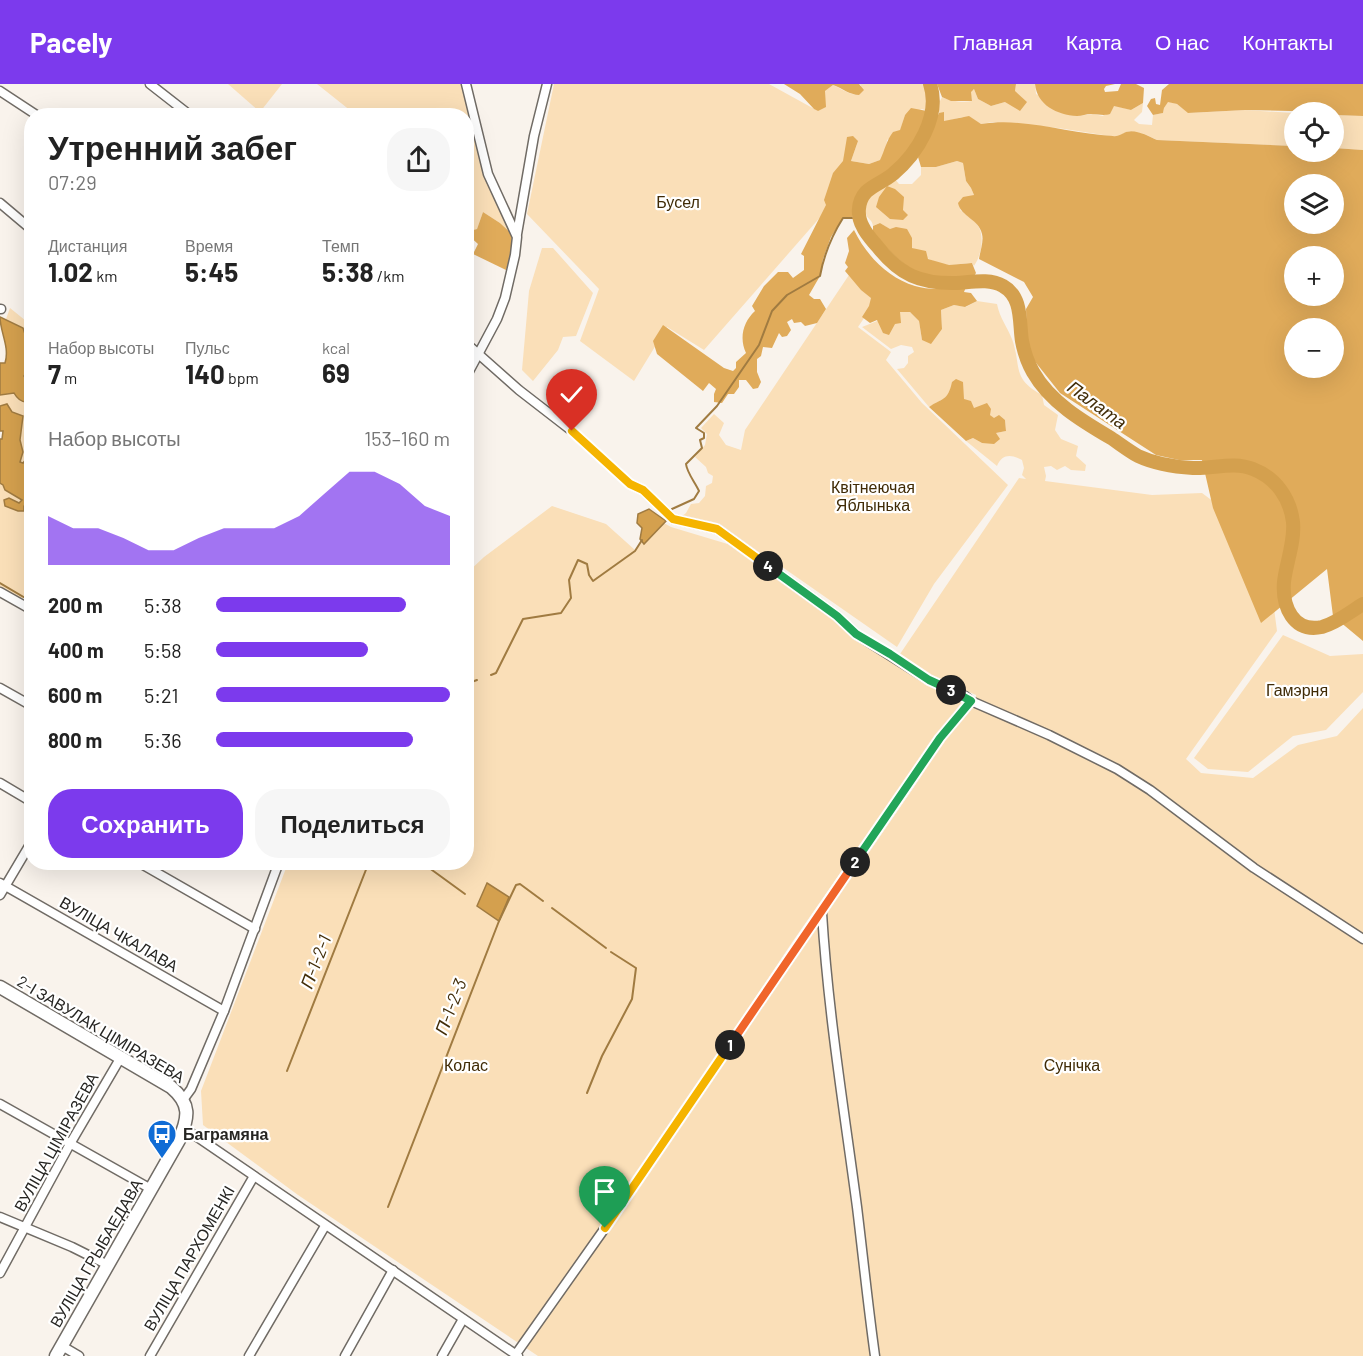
<!DOCTYPE html>
<html lang="ru">
<head>
<meta charset="utf-8">
<style>
	:root { --surface:#fff; --page:#f6f6f6; --text:#222; --muted:#767676; --accent:#7c3aed }
	body { margin:0; font-family:Barlow,sans-serif; background:var(--page); color:var(--text); height:100vh; display:flex; flex-direction:column; font-size:22px; white-space:nowrap }
	* { box-sizing:border-box; margin:0 }
	p { font-size:20px; color:var(--muted) }
	.icon { flex:none; width:33px; height:33px; fill:none; stroke:currentColor; stroke-width:2; stroke-linecap:round; stroke-linejoin:round }
	.map { position:relative; flex:1; overflow:hidden }
	.side { position:absolute; left:24px; top:24px; width:450px; height:762px; display:flex; flex-direction:column; background:var(--surface); border-radius:24px; box-shadow:0 6px 24px #0002 }
	.side>* { flex:none }
	.buttons { position:absolute; left:1284px; top:18px; display:grid; gap:12px }
	.buttons a { display:grid; place-items:center; width:60px; height:60px; border-radius:50%; background:var(--surface); box-shadow:0 6px 24px #0002; font-size:30px }
	.pin { position:absolute; display:grid; place-items:center; width:51px; height:51px; color:#fff; margin:-62px -26px; border-radius:50% 50% 50% 0; rotate:-45deg; box-shadow:0 0 6px #0007 }
	.pin .icon { rotate:45deg }
	.km { position:absolute; width:30px; height:30px; margin:-15px; border-radius:50%; background:#222; color:#fff; font-size:16px; line-height:30px; text-align:center }
	.round { display:grid; place-items:center; flex:none; width:63px; height:63px; border-radius:24px; background:var(--page) }
	.headline { display:flex; align-items:center; justify-content:space-between; height:102px; padding:0 24px }
	h1 { font-size:33px; font-weight:700; line-height:45px }
	.stats { display:grid; grid-template-columns:repeat(3,1fr); gap:9px; height:102px; padding:6px 24px }
	.stats div { display:grid; align-content:center }
	.stats b { font-size:26px; font-weight:700 }
	.stats small { font-size:16px; font-weight:400 }
	.stats p { font-size:16px }
	.chart { height:168px; padding:12px 24px }
	.chart p { display:flex; justify-content:space-between }
	.chart svg { width:100%; height:108px; margin-top:6px; fill:var(--accent); opacity:.7 }
	.primary-button { display:flex; gap:12px; margin-top:auto; padding:12px 24px }
	.primary-button a { flex:1; height:69px; border-radius:24px; background:var(--accent); color:#fff; font-size:24px; font-weight:700; line-height:69px; text-align:center }
	.primary-button a+a { background:var(--page); color:var(--text) }
	ul { padding:0 24px; list-style:none; font-size:20px }
	li { display:grid; grid-template-columns:96px 72px 1fr; align-items:center; height:45px }
	li i { height:15px; border-radius:8px; background:var(--accent) }
	header { display:flex; align-items:center; gap:36px; box-sizing:border-box; height:84px; padding:0 30px; background:var(--accent); color:#fff }
	header strong { font-size:28px }
	nav { display:flex; gap:33px; margin-inline-start:auto; font-size:21px }
	.map>svg:first-child { display:block }
	.green { fill:#fadfb8 }
	.forest { fill:#e0ab5a; fill-rule:evenodd }
	.water { fill:#d4a04e; stroke:#a07b41; stroke-width:1.5 }
	.lines { fill:none; stroke-linecap:round; stroke-linejoin:round }
	.stream { stroke:#a07b41; stroke-width:2 }
	.river { stroke:#d4a04e; stroke-width:14 }
	.street-casing { stroke:#706b65; stroke-width:11 }
	.secondary-casing { stroke:#706b65; stroke-width:15 }
	.street { stroke:#fff; stroke-width:8 }
	.secondary { stroke:#fff; stroke-width:12 }
	.split-1-casing { stroke:#fff; stroke-width:12 }
	.split-2-casing { stroke:#fff; stroke-width:12 }
	.split-3-casing { stroke:#fff; stroke-width:12 }
	.split-4-casing { stroke:#fff; stroke-width:12 }
	.split-5-casing { stroke:#fff; stroke-width:12 }
	.split-1 { stroke:#f5b400; stroke-width:8 }
	.split-2 { stroke:#f0652b; stroke-width:8 }
	.split-3 { stroke:#22a559; stroke-width:8 }
	.split-4 { stroke:#22a559; stroke-width:8 }
	.split-5 { stroke:#f5b400; stroke-width:8 }
	.labels { text-anchor:middle; stroke-width:4.5; stroke-linejoin:round; paint-order:stroke }
	.park-label { font-size:16px; fill:#402b06; stroke:#fff }
	.street-label { font-size:16px; fill:#262522; stroke:#fff }
	.poi-label { font-size:16px; font-weight:bold; fill:#262522; stroke:#fff; text-anchor:start }
	.water-label { font-size:18px; font-style:italic; fill:#422d08; stroke:#fff }
</style>
</head>
<body>
<header>
<strong>Pacely</strong>
<nav><a>Главная</a><a>Карта</a><a>О нас</a><a>Контакты</a></nav>
</header>
<div class="map">
<svg width="1363" height="1272" viewBox="0 0 1363 1272">
	<rect width="100%" height="100%" fill="#f9f3ec"/>
	<g class="green">
		<polygon points="228,0 282,0 260,28"/>
		<polygon points="317,0 461,0 480,69 512,150 500,139 483,128 477,145 467,148 466,32 356,31"/>
		<path d="M554,0H769L818,27L825,7L833,1C842,5 850,11 859,11L861,1L859,0H924C928,8 930,18 927,27L922,25L905,31L900,47L887,56L886,65L880,76L869,80L851,77L858,57L823,130L704,266L667,243L634,297L580,257L599,205L527,130Z"/>
		<path d="M1016,0H1035L1036,10L1077,32L1093,30L1103,32L1113,21L1131,26L1143,19L1142,28L1134,36L1139,40L1152,41L1153,31L1163,29L1164,24L1168,17L1177,20L1189,29L1245,26L1294,29V62L1157,56L1144,50L1129,47L1116,53L1058,44L993,38L981,40L962,33L944,38V29H939V19L942,13C950,17 963,19 972,17L970,8L974,5L978,15L991,22L1005,18L1015,7Z"/>
		<polygon points="1334,31 1363,32 1363,66 1334,64"/>
		<path d="M957,77L963,79L966,97L971,104L974,111L960,126C977,139 984,142 981,165C979,172 978,176 974,182L972,179C965,179 956,181 948,181C919,177 904,153 880,139L873,142C872,135 868,136 866,130C858,115 884,101 894,94L899,100H912L921,91V83H936Z"/>
		<polygon points="542,164 553,164 593,209 576,252 563,253 558,266 533,297 522,286 529,207"/>
		<path d="M853,185L879,212L858,243L891,268L886,276L922,319L1008,401L934,500L897,563L775,478L771,480L724,447L725,445C714,433 695,439 681,433L686,429L691,420L699,419L705,412L706,402L712,399L713,392L708,389L706,383L695,373L705,361L707,350L701,344L714,330L724,339L719,351L726,361L741,366L745,346Z"/>
		<path d="M977,217L997,220C1000,235 1007,242 1012,255C1022,283 1011,294 1042,311L1044,321L1058,331L1055,346L1061,355L1078,362L1076,372L1086,381L1085,387L1071,386L1065,382L1057,386L1051,382L1044,383L1046,392L1045,397L1152,411L1202,409L1265,456L1277,547L1186,675L1201,689L1253,694L1298,661L1337,652L1363,624V1272H538L526,1264L912,706L948,651L976,615V611L921,587L900,570L1019,394L1026,395L1022,391L1024,384L1022,376C1011,370 1002,370 997,382L966,357L973,354L982,359L996,349L1006,347L1005,336L994,335L989,330L991,325L974,324L963,315L949,310L943,315L929,323L897,285L904,284L908,279V272L914,268L912,263L901,261L891,265L862,243L900,228H910L919,237L922,256L942,245L941,226L954,221L966,223Z"/>
		<polygon points="10,224 31,241 31,254 25,250 23,244 6,235"/>
		<polygon points="14,309 27,319 31,317 31,369 23,379 19,377 23,368 20,356 23,332 12,328 7,320 0,322 0,311"/>
		<polygon points="0,399 3,401 5,406 22,416 19,419 9,414 24,422 31,416 31,498 21,517 0,506"/>
		<polygon points="552,422 606,440 635,466 657,435 671,443 731,461 891,578 962,618 887,722 793,857 665,1049 522,1256 517,1258 298,1111 203,1041 201,1007 288,779 466,778 467,489 484,473"/>
		<polygon points="1283,551 1330,572 1363,570 1363,608 1326,646 1293,652 1248,688 1208,685 1194,674"/>
	</g>
	<g class="forest">
		<path d="M784,0H859L864,6L859,11C850,11 842,4 833,1L825,7L826,23L818,27L814,25L800,10Z"/>
		<polygon points="937,0 1016,0 1015,7 1027,18 1020,27 1005,18 991,22 978,15 974,5 971,8 972,17 951,17 942,13"/>
		<path d="M1035,0H1115L1106,2L1104,5L1105,8L1118,7L1121,0H1136L1144,4L1143,19L1131,26L1114,22L1110,30C1103,32 1099,30 1091,30C1086,30 1082,32 1077,32C1057,31 1037,21 1035,0Z"/>
		<polygon points="1169,0 1363,0 1363,32 1334,31 1334,28 1245,26 1188,29 1177,20 1168,18 1164,24 1163,29 1153,31 1147,22 1151,15 1155,14 1156,20 1160,21 1162,6"/>
		<path d="M911,24L927,27C922,54 903,80 880,95C873,100 865,102 860,108C853,116 853,124 852,135L843,134L831,153L823,175L820,192L809,211L814,215H820L826,225L817,239L805,242L801,238L794,239L792,235L787,238L791,246L787,252L782,253L779,249L772,264L763,263L761,272L757,275V288L761,298L758,304L753,305L746,296H739V303L734,310H728L722,319L714,318V310L716,305L709,299L703,307L657,270L653,257L663,241L724,284L733,287L736,284V278L746,269C739,254 743,238 755,227L752,222L764,202L778,188H788L793,194L804,186V172L801,170L826,121L824,116L833,89L843,77L847,53L853,52L858,57L851,77L869,80L880,76C885,66 886,57 893,48L900,46L905,31Z"/>
		<path d="M944,28V37L969,32L981,40C1025,33 1070,50 1113,52C1118,53 1121,50 1126,48C1136,45 1148,52 1157,56L1294,62V68H1334V64L1363,66V557L1333,532L1327,485L1261,539L1213,424L1202,376H1179L1156,371L1060,309L1033,275L1027,254L1026,225L1033,213L1024,198L979,175C980,168 984,157 982,150C979,135 961,133 958,119L963,113L974,111L971,104L966,97L963,79L957,77L936,83H921L918,73L939,29ZM1294,100H1334V140H1294ZM1294,172H1334V212H1294ZM1294,244H1334V284H1294Z"/>
		<polygon points="887,102 895,105 904,113 903,126 908,131 903,136 890,135 876,123 879,113"/>
		<polygon points="483,128 500,139 512,150 511,171 506,186 473,170 478,160 467,150 466,148 477,145"/>
		<path d="M880,139L890,145L896,143L907,145L912,154V164L926,167L928,175L949,181L972,179L976,189L972,195C917,194 908,189 873,148V142Z"/>
		<path d="M854,146C866,171 888,194 915,202C931,207 950,204 966,203L964,208L971,209L977,217L965,223L954,221L941,226L942,245L931,260L922,256L919,237L910,228H900L901,239L895,240L889,251L883,249L877,236L870,239L862,233L869,222L871,214L861,206L845,187L848,183L845,179L849,167L847,154Z"/>
		<path d="M956,295L963,298L964,315L971,317L974,324L987,319L991,325L990,331L994,334L999,331L1005,336L1006,347L996,349L1000,355L994,360L982,359L973,354L966,357L929,323C942,314 948,317 952,298Z"/>
	</g>
	<g class="water">
		<path d="M0,233L23,244L25,250L31,254V281L24,292L27,297H31V317C23,320 18,316 14,309L0,311V279H5C10,263 0,248 0,233Z"/>
		<polygon points="7,320 12,328 23,332 20,356 23,368 20,378 23,379 31,369 31,416 24,422 24,427 18,427 5,422 4,416 9,414 19,419 22,416 5,406 3,401 0,399 0,355 2,355 3,347 0,347 0,322"/>
		<polygon points="649,425 666,437 644,460 640,455 642,444 637,439 638,430"/>
		<polygon points="487,799 509,813 499,837 477,822"/>
	</g>
	<g class="lines">
		<g class="stream">
			<path d="M672,425L694,415L699,407C695,398 687,389 686,380L702,364L700,356L704,354V349L696,344L717,322L759,261L772,227L787,211L820,192C824,170 831,153 843,134H860"/>
			<polyline points="0,499 32,518"/>
			<polyline points="491,591 496,589 523,535 561,529 571,514 569,496 578,476 587,480 589,491 593,497 635,467 642,456"/>
			<polyline points="466,600 477,596"/>
			<polyline points="421,778 465,810"/>
			<polyline points="552,824 606,864"/>
			<polyline points="287,987 369,778"/>
			<polyline points="587,1009 602,972 632,915 636,884 611,868"/>
			<polyline points="388,1123 499,837 516,801 520,800 543,817"/>
		</g>
		<path class="river" d="M930,0C941,32 917,70 893,90C885,97 873,101 866,108C857,118 857,133 863,143C866,150 872,156 877,162C900,191 920,200 957,199C972,198 990,194 1003,202C1023,213 1019,239 1022,257C1024,268 1028,279 1033,288C1050,318 1082,337 1111,354C1120,360 1129,367 1138,372C1155,380 1175,383 1193,384C1213,385 1234,377 1253,385C1276,394 1290,414 1293,438C1295,458 1286,479 1284,498C1282,522 1293,549 1322,543C1337,539 1350,528 1363,520"/>
		<g class="street-casing">
			<g id="street">
				<polyline points="150,0 191,32"/>
				<polyline points="466,0 488,90 517,153 515,171 505,214 497,235 466,293"/>
				<polyline points="0,7 38,32"/>
				<polyline points="0,119 32,146"/>
				<polyline points="517,150 534,52 547,0"/>
				<polyline points="0,225 1,225"/>
				<polyline points="466,259 519,306 572,347 630,400 643,406 673,435 717,445 837,532 856,550 929,596 965,612 971,617 1049,651 1117,685 1150,706 1254,784 1363,855"/>
				<polyline points="0,508 32,526"/>
				<polyline points="0,604 32,622"/>
				<polyline points="0,699 32,718"/>
				<polyline points="138,778 255,845"/>
				<polyline points="0,799 224,927"/>
				<polyline points="0,811 32,757"/>
				<path d="M822,829C828,928 844,1025 857,1123C863,1172 868,1222 875,1272"/>
				<polyline points="183,1016 191,1005 224,927 279,778"/>
				<polyline points="0,1020 151,1105"/>
				<polyline points="184,1044 518,1272"/>
				<polyline points="0,1133 72,1163 108,1181"/>
				<polyline points="0,1189 70,1060 121,973"/>
				<polyline points="62,1262 79,1272"/>
				<polyline points="516,1270 605,1144 940,654 971,617"/>
				<polyline points="150,1272 254,1092"/>
				<polyline points="249,1272 325,1142"/>
				<polyline points="345,1272 393,1186"/>
				<polyline points="442,1272 463,1235"/>
			</g>
		</g>
		<g class="secondary-casing">
			<path id="secondary" d="M0,903L171,1003C191,1020 189,1033 179,1056L56,1272"/>
		</g>
		<use href="#street" class="street"/>
		<use href="#secondary" class="secondary"/>
	</g>
	<g class="lines">
		<g class="split-1-casing">
			<polyline id="split-1" points="605,1144 730,961"/>
		</g>
		<g class="split-2-casing">
			<polyline id="split-2" points="730,961 855,778"/>
		</g>
		<g class="split-3-casing">
			<polyline id="split-3" points="855,778 940,654 971,617 951,606"/>
		</g>
		<g class="split-4-casing">
			<polyline id="split-4" points="768,482 837,532 856,550 890,570 929,596 951,606"/>
		</g>
		<g class="split-5-casing">
			<polyline id="split-5" points="572,347 630,400 643,406 673,435 717,445 768,482"/>
		</g>
		<use href="#split-1" class="split-1"/>
		<use href="#split-2" class="split-2"/>
		<use href="#split-3" class="split-3"/>
		<use href="#split-4" class="split-4"/>
		<use href="#split-5" class="split-5"/>
	</g>
	<defs>
		<g id="bus-pin" transform="scale(1.5)"><path d="M0 17L-7.5 6A9.5 9.5 0 1 1 7.5 6Z" fill="#106cd5" stroke="#fff"/><path d="M-5-6H5V4H4V6H2V4H-2V6H-4V4H-5ZM-3.5-4V0h7V-4ZM-3.5 1.2v1.5H-2V1.2ZM2 1.2v1.5H3.5V1.2Z" fill="#fff"/></g>
	</defs>
	<g fill-rule="evenodd">
		<use href="#bus-pin" x="162" y="1050"/>
	</g>
	<g class="labels">
		<g class="park-label">
			<text x="678" y="124">Бусел</text>
			<text x="873" y="409">Квітнеючая<tspan x="873" dy="18">Яблынька</tspan></text>
			<text x="1297" y="612">Гамэрня</text>
			<text x="466" y="987">Колас</text>
			<text x="1072" y="987">Сунічка</text>
		</g>
		<g class="street-label">
			<text transform="translate(119 850) rotate(30)" y="6">ВУЛІЦА ЧКАЛАВА</text>
			<text transform="translate(101 945) rotate(31)" y="6">2-І ЗАВУЛАК ЦІМІРАЗЕВА</text>
			<text transform="translate(56 1058) rotate(-61)" y="6">ВУЛІЦА ЦІМІРАЗЕВА</text>
			<text transform="translate(96 1169) rotate(-60)" y="6">ВУЛІЦА ГРЫБАЕДАВА</text>
			<text transform="translate(189 1174) rotate(-60)" y="6">ВУЛІЦА ПАРХОМЕНКІ</text>
		</g>
		<g class="poi-label">
			<text x="183" y="1056">Баграмяна</text>
		</g>
		<g class="water-label">
			<text transform="translate(1097 321) rotate(36)" y="6">Палата</text>
			<text transform="translate(316 878) rotate(-69)" y="6">П-1-2-1</text>
			<text transform="translate(451 923) rotate(-69)" y="6">П-1-2-3</text>
		</g>
	</g>
</svg>
<div class="buttons">
<a><svg class="icon" aria-label="locate" viewBox="0 0 24 24"><circle cx="12" cy="12" r="6"/><path d="M12 2v4M12 18v4M2 12h4M18 12h4"/></svg></a>
<a><svg class="icon" aria-label="layers" viewBox="0 0 24 24"><path d="M12 4l9 5-9 5-9-5zM3 14l9 5 9-5"/></svg></a>
<a>+</a>
<a>−</a>
</div>
<div class="pin" style="left:605px;top:1144px;background:#1e9e55"><svg class="icon" aria-label="arrive" viewBox="0 0 24 24"><path d="M6 21V4h12l-3 4 3 4H6"/></svg></div>
<div class="pin" style="left:572px;top:347px;background:#d93025"><svg class="icon" aria-label="check" viewBox="0 0 24 24"><path d="M5 12l5 5 9-10"/></svg></div>
<b class="km" style="left:730px;top:961px">1</b>
<b class="km" style="left:855px;top:778px">2</b>
<b class="km" style="left:951px;top:606px">3</b>
<b class="km" style="left:768px;top:482px">4</b>
<section class="side">
<div class="headline"><div><h1>Утренний забег</h1><p>07:29</p></div><a class="round"><svg class="icon" aria-label="share" viewBox="0 0 24 24"><path d="M12 15V3M7 8l5-5 5 5M5 13v7h14v-7"/></svg></a></div>
<div class="stats">
<div><p>Дистанция</p><b>1.02<small> km</small></b></div>
<div><p>Время</p><b>5:45</b></div>
<div><p>Темп</p><b>5:38<small> /km</small></b></div>
</div>
<div class="stats">
<div><p>Набор высоты</p><b>7<small> m</small></b></div>
<div><p>Пульс</p><b>140<small> bpm</small></b></div>
<div><p>kcal</p><b>69</b></div>
</div>
<div class="chart"><p><span>Набор высоты</span>153–160 m</p>
<svg viewBox="0 0 160 44" preserveAspectRatio="none"><path d="M0 44V24L10 29L20 29L30 33L40 38L50 38L60 33L70 29L80 29L90 29L100 24L110 15L120 6L130 6L140 11L150 20L160 24V44z"/></svg>
</div>
<ul>
<li><b>200 m</b>5:38<i style="width:81%"></i></li>
<li><b>400 m</b>5:58<i style="width:65%"></i></li>
<li><b>600 m</b>5:21<i style="width:100%"></i></li>
<li><b>800 m</b>5:36<i style="width:84%"></i></li>
</ul>
<div class="primary-button"><a>Сохранить</a><a>Поделиться</a></div>
</section>
</div>
</body>
</html>
